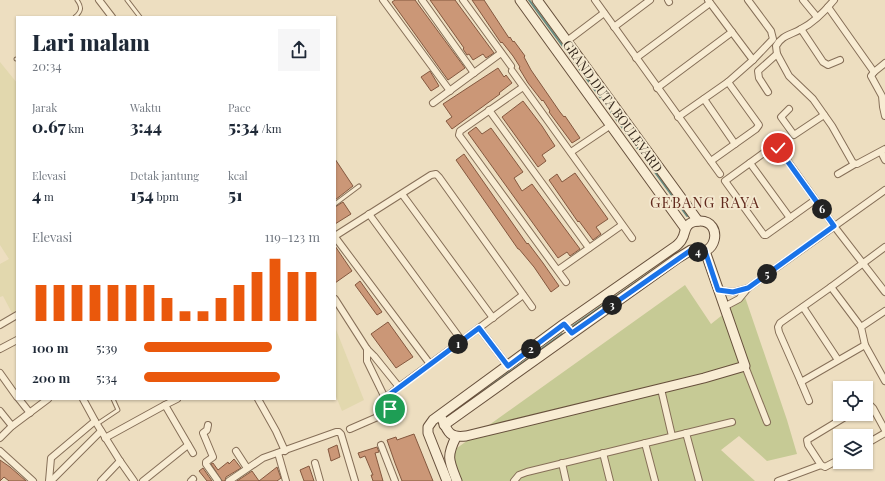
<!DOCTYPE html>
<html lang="id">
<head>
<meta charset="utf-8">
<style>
	:root { --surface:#fff; --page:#f6f6f7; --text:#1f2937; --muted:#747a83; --accent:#ea580c }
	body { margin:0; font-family:"Playfair Display",serif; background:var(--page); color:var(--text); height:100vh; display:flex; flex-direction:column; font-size:15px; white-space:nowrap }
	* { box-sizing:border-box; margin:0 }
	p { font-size:13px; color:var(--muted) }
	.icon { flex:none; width:22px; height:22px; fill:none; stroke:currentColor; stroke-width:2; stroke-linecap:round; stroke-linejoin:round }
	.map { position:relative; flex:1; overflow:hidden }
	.drawer { position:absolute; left:16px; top:16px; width:320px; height:384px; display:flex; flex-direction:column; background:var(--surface); border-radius:0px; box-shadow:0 1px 3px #0004 }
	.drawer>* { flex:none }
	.fabs { position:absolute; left:833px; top:381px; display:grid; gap:8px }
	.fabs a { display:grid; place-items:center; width:40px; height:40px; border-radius:0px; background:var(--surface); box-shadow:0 1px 3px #0004; font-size:20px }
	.pin { position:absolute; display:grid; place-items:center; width:34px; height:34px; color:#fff; margin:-17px; border:2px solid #fff; border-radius:50%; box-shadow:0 1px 4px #0007 }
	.km { position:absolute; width:20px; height:20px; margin:-10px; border-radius:50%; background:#222; color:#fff; font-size:11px; line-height:20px; text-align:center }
	.round { display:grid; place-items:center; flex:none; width:42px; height:42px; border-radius:0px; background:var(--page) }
	.head { display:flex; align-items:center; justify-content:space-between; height:68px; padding:0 16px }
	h1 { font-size:22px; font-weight:800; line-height:30px }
	.figures { display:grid; grid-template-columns:repeat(3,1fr); gap:6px; height:68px; padding:4px 16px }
	.figures div { display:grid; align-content:center }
	.figures b { font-size:17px; font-weight:800 }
	.figures small { font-size:11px; font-weight:400 }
	.figures p { font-size:11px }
	.chart { height:112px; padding:8px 16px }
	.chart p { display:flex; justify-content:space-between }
	.chart svg { width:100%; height:72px; margin-top:4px; stroke:var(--accent); stroke-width:6 }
	ul { padding:0 16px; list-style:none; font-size:13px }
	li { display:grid; grid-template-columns:64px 48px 1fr; align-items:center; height:30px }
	li i { height:10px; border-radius:5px; background:var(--accent) }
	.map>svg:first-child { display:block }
	.farmland { fill:#e2d8ae }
	.green { fill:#c6ca95 }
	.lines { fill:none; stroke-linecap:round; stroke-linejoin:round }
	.stream { stroke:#6a8d83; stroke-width:2 }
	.building { fill:#cb9777; stroke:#84583f }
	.lane-casing { stroke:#866f58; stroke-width:5 }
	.street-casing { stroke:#866f58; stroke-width:8 }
	.secondary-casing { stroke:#67503c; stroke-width:11 }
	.lane { stroke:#f8ecd3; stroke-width:3 }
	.street { stroke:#f8ecd3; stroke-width:6 }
	.secondary { stroke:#f8ecd3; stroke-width:9 }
	.route-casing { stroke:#fff; stroke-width:8 }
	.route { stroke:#1a73e8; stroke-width:5 }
	.labels { text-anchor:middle; stroke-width:3.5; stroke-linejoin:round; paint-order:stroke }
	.street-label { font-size:13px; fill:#35281d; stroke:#f4e9d0 }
	.quarter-label { font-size:15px; letter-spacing:1px; fill:#61291d; stroke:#f4e9d0 }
</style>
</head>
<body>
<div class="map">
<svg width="885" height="481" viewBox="0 0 885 481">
	<rect width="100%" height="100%" fill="#eddec0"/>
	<g class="farmland">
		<polygon points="0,62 17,83 17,310 12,313 3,296 0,297 0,264 9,259 0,245"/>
		<polygon points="335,327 364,400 342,411 335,394"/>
	</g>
	<polygon class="green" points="685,285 711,324 745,297 787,420 797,454 767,461 739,436 721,450 755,481 461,481 450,453"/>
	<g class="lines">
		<g class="stream">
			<polyline points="529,0 687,216"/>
			<polyline points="573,326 655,269"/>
			<polyline points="445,419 562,334"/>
		</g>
	</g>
	<g class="building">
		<polygon points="395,0 415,0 465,68 448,80 392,2"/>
		<polygon points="430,0 455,0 494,53 486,58 483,54 473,60 469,54 467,55 463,49 464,48"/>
		<polygon points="472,0 484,0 509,38 510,37 513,42 514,41 525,56 524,57 531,70 560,112 564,117 565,116 580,138 572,143 549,112 550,111 543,100 542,101 528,83 519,68 520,67 513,56 502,42 501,43"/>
		<polygon points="498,68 504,77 506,75 512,83 499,93 500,94 452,129 446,121 452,117 443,104"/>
		<polygon points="430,71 439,86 431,91 421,77"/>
		<polygon points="523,101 542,126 555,146 542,155 546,161 538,167 502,117"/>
		<polygon points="476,127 482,134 491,128 523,172 514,178 522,191 532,184 580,249 570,256 567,252 558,258 468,133"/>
		<polygon points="464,154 527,244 528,243 543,263 559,286 551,292 534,267 519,249 518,249 456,160"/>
		<polygon points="335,159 353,186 335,200"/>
		<polygon points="575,173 608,219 596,227 601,234 593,240 579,221 578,222 549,180 557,174 562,182"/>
		<polygon points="343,202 351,214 335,224 335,207"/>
		<polygon points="335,246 352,271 335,283"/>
		<polygon points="360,281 382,312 377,315 355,285"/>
		<polygon points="388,322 413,357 396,368 371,334"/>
		<polygon points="414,434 433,481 402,481 395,463 387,440 396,437 397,440"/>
		<polygon points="337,445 340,457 331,461 328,449"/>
		<polygon points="377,447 379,452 375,453 383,481 373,481 371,475 373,475 365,456 360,458 358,453"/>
		<polygon points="234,459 241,468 226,477 225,481 222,481 211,464 213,463 218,470 228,462 229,464"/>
		<polygon points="0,460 10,467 26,481 9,481 4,477 0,481"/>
		<polygon points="309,466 314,481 304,481 300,470"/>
		<polygon points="277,467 281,478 277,481 237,481 252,471 259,481"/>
		<polygon points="203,468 212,481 207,481 199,471"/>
	</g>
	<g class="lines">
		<g class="lane-casing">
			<g id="lane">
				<polyline points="127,0 140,17"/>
				<path d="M75,17C82,11 82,7 77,0"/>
				<polyline points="16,59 17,59"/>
				<polyline points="335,204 359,186"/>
				<polyline points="97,424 118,410 113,399"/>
			</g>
		</g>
		<g class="street-casing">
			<g id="street">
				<polyline points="99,0 112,17"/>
				<polyline points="383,0 450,91"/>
				<polyline points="422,0 474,73"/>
				<polyline points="463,0 511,66"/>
				<polyline points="595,0 720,174"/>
				<polyline points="668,0 669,2"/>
				<polyline points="708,0 753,60"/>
				<polyline points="803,0 817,17"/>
				<path d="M834,0C825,11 813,23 801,29C791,35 782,35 776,46L777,54L789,76L813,99L832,126L853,163L857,164L885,149"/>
				<polyline points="828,7 874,72"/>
				<polyline points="614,27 650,0"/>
				<polyline points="801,29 823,62 828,65 840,60"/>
				<polyline points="567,41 604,13"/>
				<polyline points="636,58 710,3"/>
				<polyline points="885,63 874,72 871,76 882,96 883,107 885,116"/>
				<polyline points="512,71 632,238"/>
				<polyline points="523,87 460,131 459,135 566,282"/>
				<polyline points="657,88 732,32"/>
				<polyline points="768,92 759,78 758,71 777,54"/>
				<polyline points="704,99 735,144"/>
				<polyline points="433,103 501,53"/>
				<polyline points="789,109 781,117 794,135 824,115"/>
				<polyline points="489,110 589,248"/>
				<polyline points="678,117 728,82 753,60 773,39 771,31 748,0"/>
				<polyline points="571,152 611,125"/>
				<polyline points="881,152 885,160"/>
				<polyline points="711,161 756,129 759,125 728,82"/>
				<polyline points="750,163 790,218"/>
				<polyline points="838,174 855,164"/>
				<polyline points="402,194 493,318"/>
				<polyline points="815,200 766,235 764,235 725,181 772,147 777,146 834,226 885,292"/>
				<polyline points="369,214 462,341"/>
				<polyline points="335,236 431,175 436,174 439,177 532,307"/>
				<polyline points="335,237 430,364"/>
				<polyline points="558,270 622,225"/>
				<polyline points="831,287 861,327"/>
				<polyline points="718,290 733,292 748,288 885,190"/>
				<polyline points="335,299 367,349 374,356 399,387 479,328 508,366"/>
				<polyline points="724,307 739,299 748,288"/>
				<polyline points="803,307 838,360"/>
				<polyline points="885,311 861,327 865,345 885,381"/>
				<polyline points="0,325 17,315"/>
				<polyline points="479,328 523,295"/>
				<polyline points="865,345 801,382 779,332 778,327 780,323 831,287 885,247"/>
				<polyline points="0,349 17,340"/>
				<polyline points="367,349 367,361 385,398 399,387"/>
				<polyline points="745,366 767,422"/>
				<polyline points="0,373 17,397"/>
				<polyline points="801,382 809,401"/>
				<polyline points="661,389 672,436"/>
				<polyline points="19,399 30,413"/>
				<polyline points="258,399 276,431 285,451"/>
				<polyline points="165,405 193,453"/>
				<polyline points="866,405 870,405 873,408 885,430"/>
				<polyline points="0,411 12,426"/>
				<polyline points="95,421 120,461 134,481"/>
				<polyline points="208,425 207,430 203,433 213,457 206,462 206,464 218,481"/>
				<polyline points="350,429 389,412 390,409 385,398"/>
				<polyline points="686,433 699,481"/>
				<polyline points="0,438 12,426 48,399"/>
				<polyline points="105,438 165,405 177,399"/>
				<polyline points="645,443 655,481"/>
				<polyline points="866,444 885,433"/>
				<polyline points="381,445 395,481"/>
				<polyline points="0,451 33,481"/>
				<polyline points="236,451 247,468"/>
				<polyline points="278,453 286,481"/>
				<polyline points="603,453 610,481"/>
				<polyline points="315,463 320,481"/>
				<polyline points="562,463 566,481"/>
				<polyline points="821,465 808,445 807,440 850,414"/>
				<polyline points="49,481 51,458 95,421 83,399"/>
				<polyline points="51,481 101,431"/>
				<polyline points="101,481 120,461"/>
				<polyline points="143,481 188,445"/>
				<polyline points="191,481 193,479"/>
				<polyline points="229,481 263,458 336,432 339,432 341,434 355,481"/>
				<polyline points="514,481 519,475 527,472 732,422"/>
				<polyline points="778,481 821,465 825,467 840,459"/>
			</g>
		</g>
		<g class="secondary-casing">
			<g id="secondary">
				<polyline points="520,0 685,228"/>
				<polyline points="537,0 698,221"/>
				<path d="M442,419C448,433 450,438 466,436L704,378L745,366L705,251"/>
				<path d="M444,425L678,258L691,250C717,261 724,221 700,221C695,221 691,222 688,225C684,229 685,235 682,239C681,242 678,244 676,246L564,324L433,420L428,427V433L447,481"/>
				<path d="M456,437C446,457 449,461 457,481"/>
			</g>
		</g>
		<use href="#lane" class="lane"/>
		<use href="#street" class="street"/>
		<use href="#secondary" class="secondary"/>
	</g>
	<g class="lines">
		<g class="route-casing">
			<polyline id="route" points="390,409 385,398 479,328 508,366 564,324 572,333 691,250 698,252 705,251 718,290 733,292 748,288 834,226 778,148"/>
		</g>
		<use href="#route" class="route"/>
	</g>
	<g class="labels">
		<g class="street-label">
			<text transform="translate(613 106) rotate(54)" y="5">GRAND DUTA BOULEVARD</text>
		</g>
		<g class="quarter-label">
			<text x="705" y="208">GEBANG RAYA</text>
		</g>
	</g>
</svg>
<div class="fabs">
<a><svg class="icon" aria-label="locate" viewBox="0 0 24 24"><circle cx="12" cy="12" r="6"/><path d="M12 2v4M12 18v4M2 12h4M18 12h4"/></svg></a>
<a><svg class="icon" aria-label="layers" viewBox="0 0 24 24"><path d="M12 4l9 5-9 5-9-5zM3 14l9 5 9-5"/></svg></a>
</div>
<div class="pin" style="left:390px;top:409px;background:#1e9e55"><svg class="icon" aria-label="arrive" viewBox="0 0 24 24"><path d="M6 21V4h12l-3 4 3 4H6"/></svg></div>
<div class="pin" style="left:778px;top:148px;background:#d93025"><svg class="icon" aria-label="check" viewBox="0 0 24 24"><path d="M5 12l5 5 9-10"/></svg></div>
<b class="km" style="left:458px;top:344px">1</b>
<b class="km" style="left:531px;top:349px">2</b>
<b class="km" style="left:612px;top:305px">3</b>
<b class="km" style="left:698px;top:252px">4</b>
<b class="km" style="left:767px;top:274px">5</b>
<b class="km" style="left:822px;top:209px">6</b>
<section class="drawer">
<div class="head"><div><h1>Lari malam</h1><p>20:34</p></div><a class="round"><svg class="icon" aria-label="share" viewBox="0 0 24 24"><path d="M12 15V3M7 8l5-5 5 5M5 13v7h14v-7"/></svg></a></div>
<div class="figures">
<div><p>Jarak</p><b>0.67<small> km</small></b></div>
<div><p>Waktu</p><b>3:44</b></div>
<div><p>Pace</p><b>5:34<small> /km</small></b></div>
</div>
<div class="figures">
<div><p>Elevasi</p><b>4<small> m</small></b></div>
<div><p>Detak jantung</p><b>154<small> bpm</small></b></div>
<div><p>kcal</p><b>51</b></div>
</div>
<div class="chart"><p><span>Elevasi</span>119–123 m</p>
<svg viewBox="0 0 160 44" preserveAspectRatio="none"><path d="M5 44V22M15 44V22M25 44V22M35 44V22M45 44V22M55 44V22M65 44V22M75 44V30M85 44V38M95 44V38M105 44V30M115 44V22M125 44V14M135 44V6M145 44V14M155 44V14"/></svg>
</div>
<ul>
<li><b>100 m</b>5:39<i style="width:73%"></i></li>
<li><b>200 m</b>5:34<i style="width:77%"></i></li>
</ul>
</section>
</div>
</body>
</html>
